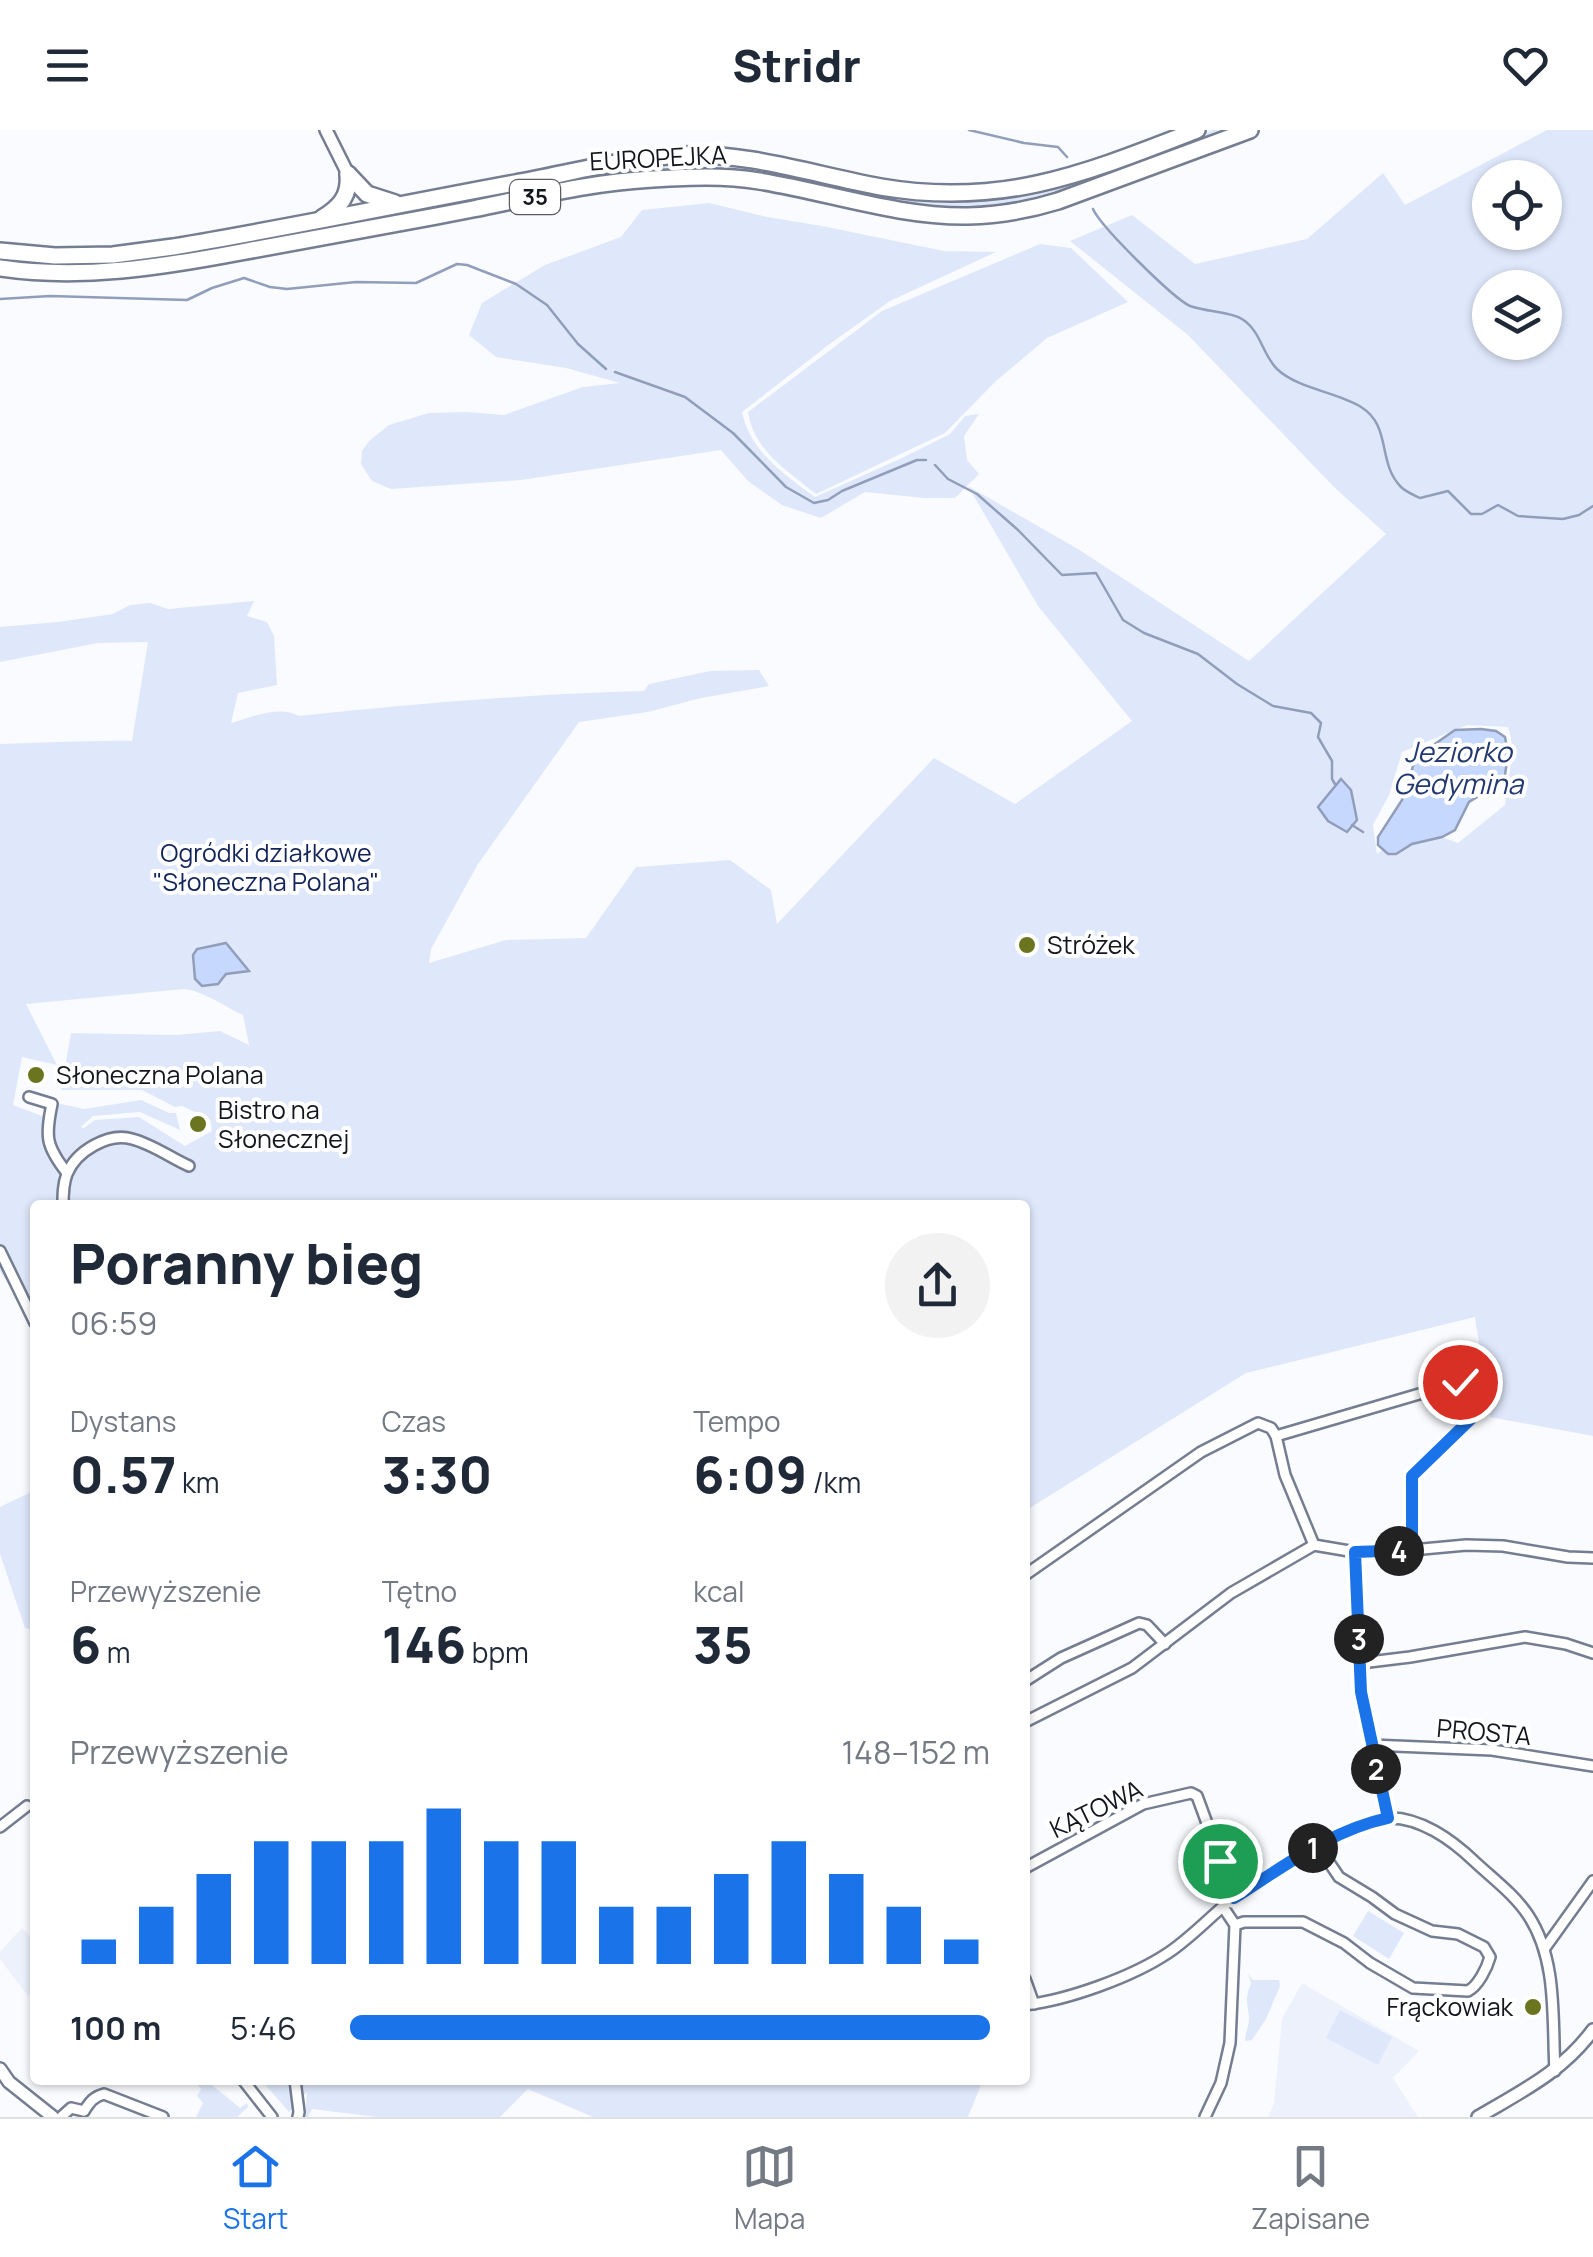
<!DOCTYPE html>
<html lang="pl">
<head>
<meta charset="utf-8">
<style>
	:root { --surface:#fff; --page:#f2f2f3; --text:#1f2937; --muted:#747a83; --line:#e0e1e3; --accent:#1a73e8 }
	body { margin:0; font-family:Manrope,sans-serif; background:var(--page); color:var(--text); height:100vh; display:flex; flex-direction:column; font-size:38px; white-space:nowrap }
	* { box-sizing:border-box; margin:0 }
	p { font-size:32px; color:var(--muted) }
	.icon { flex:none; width:55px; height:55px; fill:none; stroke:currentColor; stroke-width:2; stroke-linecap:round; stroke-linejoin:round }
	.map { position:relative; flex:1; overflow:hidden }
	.sheet { position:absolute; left:30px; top:1070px; width:1000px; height:885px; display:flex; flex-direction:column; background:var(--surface); border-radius:10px; box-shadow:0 2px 8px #0004 }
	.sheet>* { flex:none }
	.tools { position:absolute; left:1472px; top:30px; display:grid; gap:20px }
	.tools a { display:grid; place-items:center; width:90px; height:90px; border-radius:50%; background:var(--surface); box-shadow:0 2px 8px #0004; font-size:50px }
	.pin { position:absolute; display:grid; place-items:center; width:85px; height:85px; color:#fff; margin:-42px; border:5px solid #fff; border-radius:50%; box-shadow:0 2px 10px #0007 }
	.km { position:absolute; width:50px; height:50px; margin:-25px; border-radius:50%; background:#222; color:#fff; font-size:28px; line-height:50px; text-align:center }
	.round { display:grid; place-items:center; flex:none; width:105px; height:105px; border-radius:52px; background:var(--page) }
	.overview { display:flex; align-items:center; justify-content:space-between; height:170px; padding:0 40px }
	h1 { font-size:55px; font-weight:800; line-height:75px }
	.stats { display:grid; grid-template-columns:repeat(3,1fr); gap:15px; height:170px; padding:10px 40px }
	.stats div { display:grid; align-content:center }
	.stats b { font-size:50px; font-weight:800 }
	.stats small { font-size:28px; font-weight:400 }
	.stats p { font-size:28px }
	.chart { height:280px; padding:20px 40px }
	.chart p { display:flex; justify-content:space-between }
	.chart svg { width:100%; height:180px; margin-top:10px; stroke:var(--accent); stroke-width:6 }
	ul { padding:0 40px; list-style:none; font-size:32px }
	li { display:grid; grid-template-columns:160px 120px 1fr; align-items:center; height:75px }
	li i { height:25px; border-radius:12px; background:var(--accent) }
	header { display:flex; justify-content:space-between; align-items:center; height:130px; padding:0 40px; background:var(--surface); font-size:45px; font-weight:800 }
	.dock { display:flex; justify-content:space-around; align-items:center; height:140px; border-top:2px solid var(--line); background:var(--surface); font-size:28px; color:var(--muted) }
	.dock a { display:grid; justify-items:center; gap:5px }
	.dock .current { color:var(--accent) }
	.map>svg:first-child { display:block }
	.built { fill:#ecf1fc }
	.green { fill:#dfe8fb; fill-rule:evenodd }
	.water { fill:#c7d8fe; stroke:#919eba; stroke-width:2.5 }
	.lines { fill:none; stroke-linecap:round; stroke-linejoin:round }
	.stream { stroke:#919eba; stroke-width:2.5 }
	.minor-casing { stroke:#757d90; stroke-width:14 }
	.tertiary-casing { stroke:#757d90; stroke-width:16 }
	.primary-casing { stroke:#757d90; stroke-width:20 }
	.minor { stroke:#fff; stroke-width:9 }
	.tertiary { stroke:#fff; stroke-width:11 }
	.primary { stroke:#fff; stroke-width:15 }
	.route-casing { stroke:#fff; stroke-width:20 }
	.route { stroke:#1a73e8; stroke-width:12 }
	.poi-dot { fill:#6b751f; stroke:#fff; stroke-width:4 }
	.labels { text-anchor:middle; stroke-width:8; stroke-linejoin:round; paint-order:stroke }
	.shield { fill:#fff; stroke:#5a5c61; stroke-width:2.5 }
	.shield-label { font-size:22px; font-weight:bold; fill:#13161d }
	.street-label { font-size:25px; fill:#13161d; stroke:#fff }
	.park-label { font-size:25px; fill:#122459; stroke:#fff }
	.poi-label { font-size:25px; fill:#13161d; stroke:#fff; text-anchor:start }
	.water-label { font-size:28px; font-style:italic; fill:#243971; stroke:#fff }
</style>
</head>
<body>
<header><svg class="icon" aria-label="menu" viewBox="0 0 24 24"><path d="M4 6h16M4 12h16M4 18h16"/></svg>Stridr<svg class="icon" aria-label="heart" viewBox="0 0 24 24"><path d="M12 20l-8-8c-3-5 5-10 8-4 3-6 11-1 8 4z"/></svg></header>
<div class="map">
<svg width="1593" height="1987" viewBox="0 0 1593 1987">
	<rect width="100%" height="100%" fill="#f9fbff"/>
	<g class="built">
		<polygon points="22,1798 35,1812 35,1860 28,1866 0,1829 0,1822"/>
		<polygon points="1302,1853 1419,1921 1393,1948 1418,1987 1268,1987 1274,1973 1282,1889"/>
	</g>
	<g class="green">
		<path d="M1212,0H1232L1143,36L1027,73L968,80L915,76L705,41L169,128C112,134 57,137 0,131V127L56,131L661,33L699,31L750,36L916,67L1137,30Z"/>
		<path d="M1547,0H1593V1306L1490,1287L1475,1187L1246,1243L1025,1381V1075H35V1210L20,1172L0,1141V614C44,613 88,610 132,611L148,512L98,513L0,532V497L58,492L113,484L130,475L150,473L168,479L254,471L247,486L267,492L274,506L277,555L238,563L231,593C253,587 279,575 299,586C414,574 529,564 644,561L649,554L710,541L759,540L769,556L701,568L648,582L579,592L478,734L431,819L429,833L506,810L586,808L636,737L730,730L771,760L777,794L934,628L1015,674L1132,591L1038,476L968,356L1078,419L1249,531L1386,404L1334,357L1188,205L1070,111L1132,85L1195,134L1307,109L1383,43L1405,75ZM1490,48H1545V102H1490ZM1490,158H1545V212H1490ZM1467,595L1508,597C1517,622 1507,648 1505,675L1458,713L1442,707L1412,714L1396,724H1388L1382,720L1377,724L1373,695L1389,665L1402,622ZM184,859C206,862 223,876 243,885L249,915L220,901L177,905L71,903L61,960H142L175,977L182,976L210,989L212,1001L185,1016L139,987L95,990L84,998L81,997L93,986L140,982L180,1000L176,983H169L141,970L84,979L57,973L50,989L13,975L22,927L57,935L26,874Z"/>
		<path d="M709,73L767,87L822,96L944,121L996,122L890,171L831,213L742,282C750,321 784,344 815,367L902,328L950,304L965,286L979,284L964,306L967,330L979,344L955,368H924L865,362L821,388L782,375L748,351L721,320L521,350L391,359L372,351L361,334L362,321L369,311L389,295L429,283L467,282L504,285L583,257L620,253L566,238L496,227L469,205L482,173L545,135L621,107L642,80Z"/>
		<path d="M1040,114L1071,118L1128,172L1047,208L996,251L945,303L816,364C788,341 754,321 748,282L882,181Z"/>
		<polygon points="35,1360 35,1500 25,1498 0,1424 0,1377"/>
		<polygon points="1368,1781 1404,1803 1389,1829 1353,1806"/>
		<path d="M1248,1844L1253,1850H1279L1280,1856L1266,1889L1252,1910L1245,1911C1245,1902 1250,1894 1249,1886C1247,1874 1245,1866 1251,1854Z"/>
		<polygon points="1340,1880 1392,1907 1378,1935 1326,1908"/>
		<polygon points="193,1950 206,1950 240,1978 247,1973 248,1977 237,1987 196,1987 203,1973 197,1966 201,1959"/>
		<polygon points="261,1950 983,1950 968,1987 593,1987 528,1959 500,1987 377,1987 312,1979 308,1987 305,1987 307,1962 289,1982"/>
	</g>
	<g class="water">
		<polygon points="1481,599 1496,601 1505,607 1508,623 1505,645 1499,654 1469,672 1455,700 1442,707 1412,714 1396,724 1388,724 1378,715 1378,707 1402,670 1413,636 1422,623 1455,600"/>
		<polygon points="1341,649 1351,660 1357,690 1347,702 1328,691 1318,677"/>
		<polygon points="226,813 249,841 226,844 218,854 202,856 195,849 193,825 197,819"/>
	</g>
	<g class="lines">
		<g class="stream">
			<polyline points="969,0 1024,13 1058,17 1067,27"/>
			<path d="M1093,79C1101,97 1173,168 1190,176C1206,182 1230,181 1242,189C1261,201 1262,224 1277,239C1298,259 1337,262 1361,277C1392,296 1377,333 1401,357C1406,362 1414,365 1420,368L1448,361L1471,384H1482L1498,375L1518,386L1563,389L1579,385L1593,376"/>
			<polyline points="0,169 50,166 187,170 212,158 244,148 270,157 287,159 356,152 416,153 457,134 467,135 516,154 547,175 578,214 606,239"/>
			<polyline points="615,242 685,267 733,303 786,357 814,373 828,370 842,361 917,330 926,330"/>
			<polyline points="935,335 948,349 977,364 1018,400 1062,445 1096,443 1123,490 1144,503 1198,524 1237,554 1273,576 1311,583 1321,593 1318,607 1332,631 1332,649 1335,654"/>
			<polyline points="1352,695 1363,702"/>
		</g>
		<g class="minor-casing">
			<g id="minor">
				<path d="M29,967L52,974C45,1007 46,1016 67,1043"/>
				<path d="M63,1075C63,1064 63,1054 67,1044C76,1021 109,1002 132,1009C152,1014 171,1028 189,1036"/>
				<polyline points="0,1121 35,1193"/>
				<polyline points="1276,1306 1285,1345 1314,1415"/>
				<polyline points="1355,1422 1361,1563 1388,1688"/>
				<polyline points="1025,1445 1201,1322 1258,1293 1271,1298 1276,1306 1460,1252 1477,1250 1479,1281 1412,1346 1412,1420"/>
				<polyline points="1361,1533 1410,1527 1525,1507 1566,1514 1593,1523"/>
				<polyline points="1025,1551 1061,1528 1139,1493 1147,1495 1165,1514"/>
				<polyline points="1025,1592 1132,1538 1231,1463 1314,1415 1355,1422 1412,1420 1466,1415 1503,1416 1568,1427 1593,1428"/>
				<polyline points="1371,1615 1492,1620 1593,1636"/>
				<polyline points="0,1697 27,1676"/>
				<polyline points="1025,1738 1143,1674 1191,1663 1197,1666 1234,1767"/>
				<path d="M1235,1795L1244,1792H1303L1344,1813L1370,1833L1413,1858L1468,1861C1478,1856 1487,1838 1490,1827L1484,1817L1458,1804L1432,1801L1395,1784L1372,1767L1339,1747L1318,1716"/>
				<polyline points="1545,1818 1593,1751"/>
				<polyline points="1025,1849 1034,1874"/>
				<path d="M1025,1875C1068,1870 1132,1847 1168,1823C1189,1809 1207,1790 1226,1774C1242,1761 1261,1751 1278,1741C1310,1721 1348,1690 1387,1688C1419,1686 1452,1710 1474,1731C1492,1748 1514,1764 1528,1785C1558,1830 1552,1890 1555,1941"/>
				<polyline points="243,1950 272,1987"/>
				<polyline points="295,1950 299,1982 298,1987"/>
				<path d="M84,1981C90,1972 93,1967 104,1964L163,1987"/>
				<polyline points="61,1987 71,1978 84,1981"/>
				<polyline points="1205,1987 1221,1953 1230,1913 1235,1795 1223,1777"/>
			</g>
		</g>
		<g class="tertiary-casing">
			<g id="tertiary">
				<polyline points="326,0 348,44"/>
				<polyline points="0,1939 9,1952 53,1987"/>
				<path d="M1478,1987C1522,1961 1562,1942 1593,1900"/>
			</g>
		</g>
		<g class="primary-casing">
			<g id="primary">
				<polyline points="348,44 367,64 395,73"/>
				<path d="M322,88C340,77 350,66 348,44"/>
				<path d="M0,121L55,126L113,125L173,117C287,98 401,74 515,53C570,43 625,28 680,25C748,22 815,45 881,57C1003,78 1086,43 1197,0"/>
				<path d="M0,138C81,150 162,137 241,122C319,108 396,94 473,79C532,67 592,52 653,49C688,47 724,45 759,51C828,62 898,87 968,86C999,85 1029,80 1058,71L1250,0"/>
			</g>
		</g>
		<use href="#minor" class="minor"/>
		<use href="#tertiary" class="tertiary"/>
		<use href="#primary" class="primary"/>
	</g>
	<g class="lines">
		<g class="route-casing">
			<path id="route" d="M1220,1731L1234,1768C1283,1737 1331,1700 1388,1688L1361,1562L1355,1422L1412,1420V1346L1479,1281L1477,1250L1460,1252"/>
		</g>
		<use href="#route" class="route"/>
	</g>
	<g class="poi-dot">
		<circle cx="1027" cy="815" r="10"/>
		<circle cx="36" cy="945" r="10"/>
		<circle cx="198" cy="994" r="10"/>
		<circle cx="1533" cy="1877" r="10"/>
	</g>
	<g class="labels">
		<rect class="shield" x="510" y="50" width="50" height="34" rx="8"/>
		<g class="shield-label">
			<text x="535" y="75">35</text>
		</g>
		<g class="street-label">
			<text transform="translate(658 28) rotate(-3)" y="9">EUROPEJKA</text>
			<text transform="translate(1484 1602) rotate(5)" y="9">PROSTA</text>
			<text transform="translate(1096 1679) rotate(-26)" y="9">KĄTOWA</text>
		</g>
		<g class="park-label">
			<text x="266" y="732">Ogródki działkowe<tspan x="266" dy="29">"Słoneczna Polana"</tspan></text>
		</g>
		<g class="poi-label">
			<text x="1047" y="824">Stróżek</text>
			<text x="56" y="954">Słoneczna Polana</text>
			<text x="218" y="989">Bistro na<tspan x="218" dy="29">Słonecznej</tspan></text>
			<text x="1513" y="1886" text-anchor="end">Frąckowiak</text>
		</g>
		<g class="water-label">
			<text x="1458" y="632">Jeziorko<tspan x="1458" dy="32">Gedymina</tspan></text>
		</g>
	</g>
</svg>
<div class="tools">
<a><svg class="icon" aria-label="locate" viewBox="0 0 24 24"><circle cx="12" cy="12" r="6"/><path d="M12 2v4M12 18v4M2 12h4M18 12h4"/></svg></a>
<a><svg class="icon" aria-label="layers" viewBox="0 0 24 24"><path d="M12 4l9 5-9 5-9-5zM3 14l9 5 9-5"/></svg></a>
</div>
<div class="pin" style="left:1220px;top:1731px;background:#1e9e55"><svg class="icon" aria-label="arrive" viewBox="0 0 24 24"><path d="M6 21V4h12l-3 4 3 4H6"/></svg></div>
<div class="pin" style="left:1460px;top:1252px;background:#d93025"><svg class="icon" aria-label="check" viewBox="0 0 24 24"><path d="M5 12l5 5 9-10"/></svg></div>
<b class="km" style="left:1313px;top:1718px">1</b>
<b class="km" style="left:1376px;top:1639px">2</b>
<b class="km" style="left:1359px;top:1509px">3</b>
<b class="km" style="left:1399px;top:1421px">4</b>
<section class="sheet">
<div class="overview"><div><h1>Poranny bieg</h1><p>06:59</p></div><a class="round"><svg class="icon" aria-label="share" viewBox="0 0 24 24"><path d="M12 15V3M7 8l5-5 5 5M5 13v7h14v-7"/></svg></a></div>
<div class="stats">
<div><p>Dystans</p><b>0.57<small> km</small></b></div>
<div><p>Czas</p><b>3:30</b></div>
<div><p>Tempo</p><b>6:09<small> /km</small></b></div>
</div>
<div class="stats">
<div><p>Przewyższenie</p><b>6<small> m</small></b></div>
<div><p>Tętno</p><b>146<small> bpm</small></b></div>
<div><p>kcal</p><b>35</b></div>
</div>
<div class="chart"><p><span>Przewyższenie</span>148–152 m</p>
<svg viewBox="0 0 160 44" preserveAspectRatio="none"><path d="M5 44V38M15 44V30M25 44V22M35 44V14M45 44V14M55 44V14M65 44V6M75 44V14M85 44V14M95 44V30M105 44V30M115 44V22M125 44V14M135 44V22M145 44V30M155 44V38"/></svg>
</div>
<ul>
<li><b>100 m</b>5:46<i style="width:100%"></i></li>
</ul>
</section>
</div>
<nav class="dock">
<a class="current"><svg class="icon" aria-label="home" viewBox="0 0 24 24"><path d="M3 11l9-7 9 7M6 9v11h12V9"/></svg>Start</a>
<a><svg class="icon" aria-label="map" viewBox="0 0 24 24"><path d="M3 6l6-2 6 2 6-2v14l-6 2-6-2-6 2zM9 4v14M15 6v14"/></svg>Mapa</a>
<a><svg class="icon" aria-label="saved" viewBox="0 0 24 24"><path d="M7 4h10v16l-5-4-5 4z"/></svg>Zapisane</a>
</nav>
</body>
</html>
